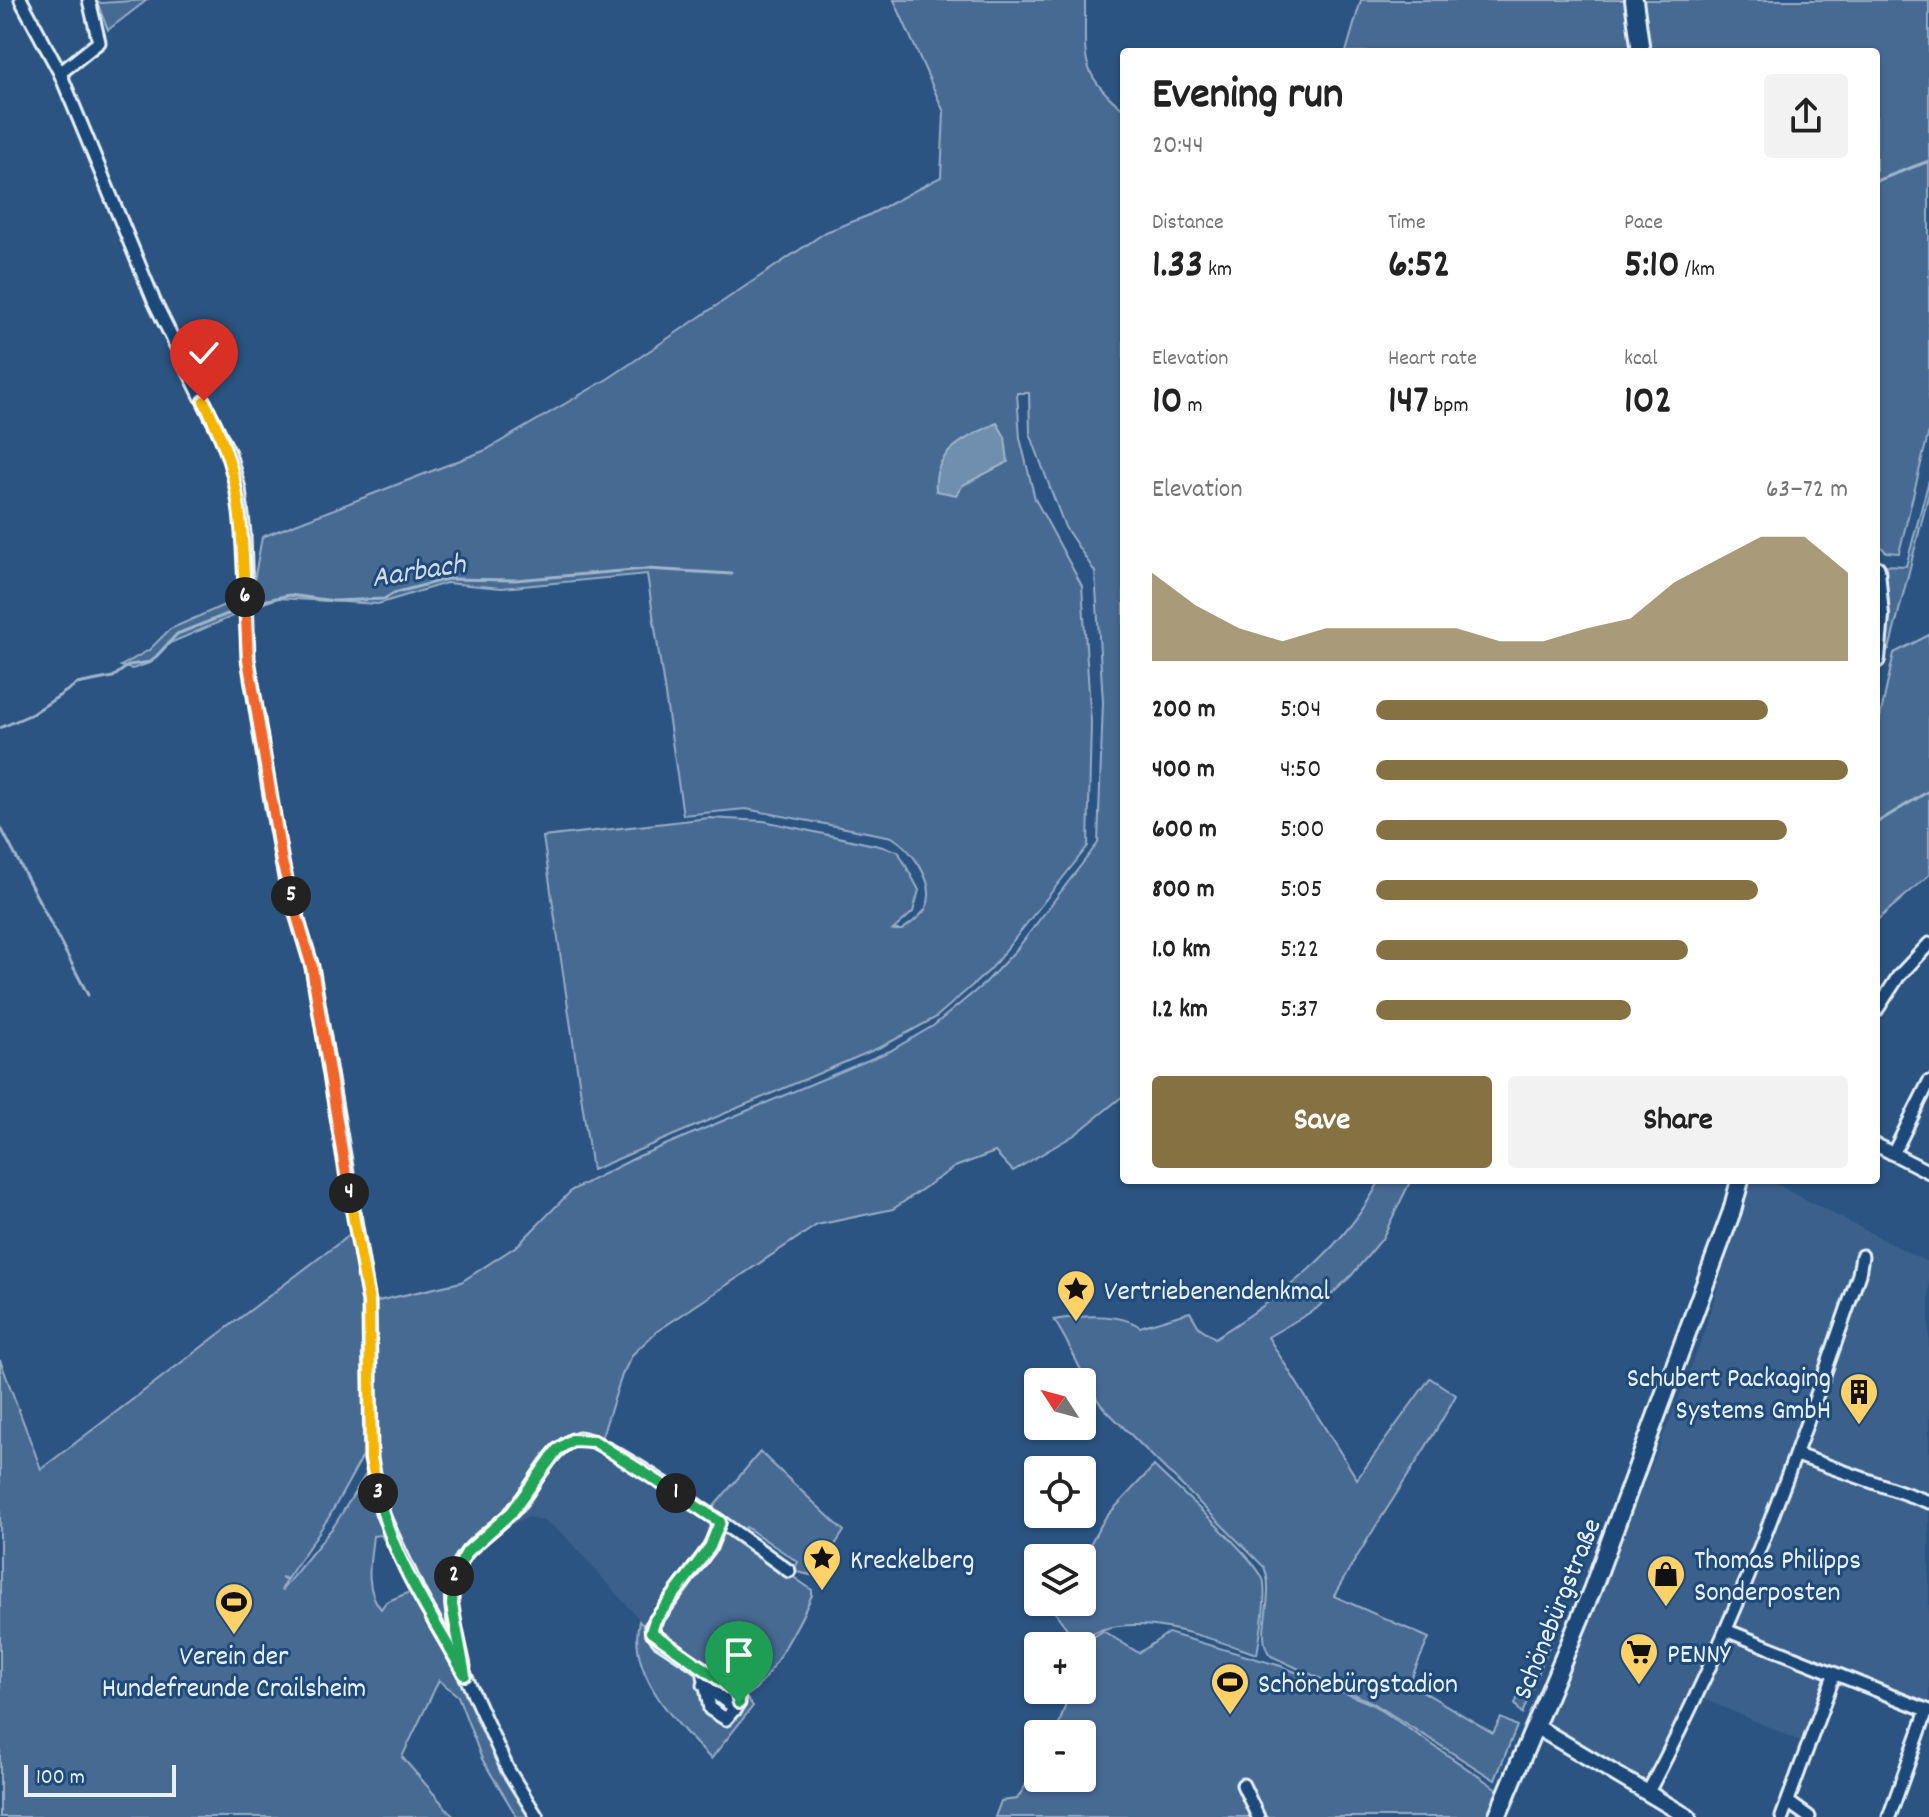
<!DOCTYPE html>
<html lang="en">
<head>
<meta charset="utf-8">
<style>
	:root { --surface:#fff; --page:#f2f2f2; --text:#222; --muted:#767676; --accent:#857141 }
	body { margin:0; font-family:Dekko,sans-serif; background:var(--page); color:var(--text); height:100vh; display:flex; flex-direction:column; font-size:30px; white-space:nowrap }
	* { box-sizing:border-box; margin:0 }
	p { font-size:26px; color:var(--muted) }
	.icon { flex:none; width:44px; height:44px; fill:none; stroke:currentColor; stroke-width:2; stroke-linecap:round; stroke-linejoin:round }
	.map { position:relative; flex:1; overflow:hidden }
	.sheet { position:absolute; left:1120px; top:48px; width:760px; height:1136px; display:flex; flex-direction:column; background:var(--surface); border-radius:8px; box-shadow:0 2px 6px #0004 }
	.sheet>* { flex:none }
	.needle { width:52px; rotate:306deg }
	.controls { position:absolute; left:1024px; top:1368px; display:grid; gap:16px }
	.controls a { display:grid; place-items:center; width:72px; height:72px; border-radius:8px; background:var(--surface); box-shadow:0 2px 6px #0004; font-size:40px }
	.scale { position:absolute; left:24px; bottom:20px; width:152px; box-sizing:border-box; padding-left:8px; border:4px solid #e8f1f8; border-top:0; font-size:22px; line-height:28px; white-space:nowrap; color:#e8f1f8; -webkit-text-stroke:6px #1f4a7a; paint-order:stroke }
	.pin { position:absolute; display:grid; place-items:center; width:68px; height:68px; color:#fff; margin:-82px -34px; border-radius:50% 50% 50% 0; rotate:-45deg; box-shadow:0 0 8px #0007 }
	.pin .icon { rotate:45deg }
	.km { position:absolute; width:40px; height:40px; margin:-20px; border-radius:50%; background:#222; color:#fff; font-size:22px; line-height:40px; text-align:center }
	.round { display:grid; place-items:center; flex:none; width:84px; height:84px; border-radius:8px; background:var(--page) }
	.overview { display:flex; align-items:center; justify-content:space-between; height:136px; padding:0 32px }
	h1 { font-size:44px; font-weight:700; line-height:60px }
	.stats { display:grid; grid-template-columns:repeat(3,1fr); gap:12px; height:136px; padding:8px 32px }
	.stats div { display:grid; align-content:center }
	.stats b { font-size:40px; font-weight:700 }
	.stats small { font-size:22px; font-weight:400 }
	.stats p { font-size:22px }
	.chart { height:224px; padding:16px 32px }
	.chart p { display:flex; justify-content:space-between }
	.chart svg { width:100%; height:144px; margin-top:8px; fill:var(--accent); opacity:.7 }
	.primary-button { display:flex; gap:16px; margin-top:auto; padding:16px 32px }
	.primary-button a { flex:1; height:92px; border-radius:8px; background:var(--accent); color:#fff; font-size:32px; font-weight:700; line-height:92px; text-align:center }
	.primary-button a+a { background:var(--page); color:var(--text) }
	ul { padding:0 32px; list-style:none; font-size:26px }
	li { display:grid; grid-template-columns:128px 96px 1fr; align-items:center; height:60px }
	li i { height:20px; border-radius:10px; background:var(--accent) }
	.map>svg:first-child { display:block }
	.built { fill:#3a608b }
	.green { fill:#476b93; stroke:#98aec6; stroke-width:2; fill-rule:evenodd }
	.water { fill:#708ead; stroke:#a0b6cb; stroke-width:2 }
	.lines { fill:none; stroke-linecap:round; stroke-linejoin:round }
	.stream { stroke:#a0b6cb; stroke-width:3 }
	.minor-casing { stroke:#e8f1f8; stroke-width:17 }
	.tertiary-casing { stroke:#e8f1f8; stroke-width:20 }
	.secondary-casing { stroke:#e8f1f8; stroke-width:22 }
	.minor { stroke:#1f4a7a; stroke-width:11 }
	.tertiary { stroke:#1f4a7a; stroke-width:14 }
	.secondary { stroke:#1f4a7a; stroke-width:16 }
	.split-1-casing { stroke:#fff; stroke-width:16 }
	.split-2-casing { stroke:#fff; stroke-width:16 }
	.split-3-casing { stroke:#fff; stroke-width:16 }
	.split-4-casing { stroke:#fff; stroke-width:16 }
	.split-5-casing { stroke:#fff; stroke-width:16 }
	.split-6-casing { stroke:#fff; stroke-width:16 }
	.split-7-casing { stroke:#fff; stroke-width:16 }
	.split-1 { stroke:#22a559; stroke-width:10 }
	.split-2 { stroke:#22a559; stroke-width:10 }
	.split-3 { stroke:#22a559; stroke-width:10 }
	.split-4 { stroke:#f5b400; stroke-width:10 }
	.split-5 { stroke:#f0652b; stroke-width:10 }
	.split-6 { stroke:#f0652b; stroke-width:10 }
	.split-7 { stroke:#f5b400; stroke-width:10 }
	.labels { text-anchor:middle; stroke-width:6; stroke-linejoin:round; paint-order:stroke }
	.poi-label { font-size:28px; fill:#e8f1f8; stroke:#1f4a7a; text-anchor:start }
	.street-label { font-size:28px; fill:#e8f1f8; stroke:#1f4a7a }
	.water-label { font-size:30px; font-style:italic; fill:#d0dde9; stroke:#1f4a7a }
</style>
</head>
<body>
<div class="map">
<svg width="1929" height="1817" viewBox="0 0 1929 1817">
	<rect width="100%" height="100%" fill="#2b5482"/>
	<filter id="ink" filterUnits="userSpaceOnUse"><feTurbulence type="fractalNoise" baseFrequency=".0125" numOctaves="2"/><feDisplacementMap in="SourceGraphic" scale="16" xChannelSelector="R" yChannelSelector="G"/><feConvolveMatrix kernelMatrix="1 2 1 2 8 2 1 2 1" color-interpolation-filters="sRGB"/></filter>
	<g filter="url(#ink)">
		<g class="built">
			<polygon points="1751,1180 1768,1180 1929,1263 1929,1705 1832,1669 1803,1742 1695,1695 1647,1786 1547,1727 1700,1344"/>
			<polygon points="577,1440 597,1446 718,1525 692,1571 647,1628 564,1535 545,1521 529,1517 500,1528 556,1454"/>
		</g>
		<g class="green">
			<polygon points="96,0 101,3 147,0 108,30"/>
			<path d="M894,0H1085C1086,57 1077,72 1124,110V1095L1076,1134L1013,1171L995,1152L955,1167L893,1209L817,1225L656,1332L633,1354L622,1375L601,1439C564,1422 549,1448 530,1476C522,1487 513,1500 504,1510C487,1529 462,1544 450,1568C424,1618 512,1768 537,1817H517L482,1759L458,1696L439,1680L402,1757L454,1817H0V1360L41,1469L352,1233L361,1299L367,1318L364,1454L329,1517L287,1579L281,1577L286,1580L281,1591L334,1526L366,1474L371,1495L381,1496L376,1465L374,1308L378,1301L461,1282L518,1245L572,1190L639,1156L890,1051L933,1026L985,983L1017,949L1098,843L1103,702L1095,572L1065,527L1049,485L1030,433L1029,393H1017L1020,438L1035,499L1082,586L1091,723L1088,846L990,970L935,1018L883,1046L592,1170L543,837L709,818L764,821L879,846L898,851L919,890L913,912L893,930H902C910,924 921,917 926,908C938,883 911,849 892,837L746,809L683,815L647,574L502,588L446,583L378,604L278,598L249,608L262,537L486,450L609,378L826,232L867,216L941,177L944,112ZM381,1535L412,1591L386,1602L381,1609C364,1589 370,1561 373,1536Z"/>
			<polygon points="1361,0 1929,0 1929,431 1899,553 1886,552 1876,541 1876,52 1346,52"/>
			<polygon points="1929,480 1929,493 1889,650 1882,652 1882,565 1906,566"/>
			<polygon points="240,598 240,613 170,643 150,663 132,669 121,666 149,650 170,629"/>
			<polygon points="1929,635 1929,875 1876,921 1876,736 1894,653"/>
			<path d="M1380,1180H1411L1382,1239L1351,1276L1316,1309L1268,1337L1357,1479L1430,1378L1456,1395C1419,1464 1372,1527 1334,1596L1429,1638L1409,1683L1493,1733L1501,1718L1517,1726L1495,1780L1373,1703L1271,1656C1253,1637 1277,1597 1264,1567L1102,1406C1082,1379 1073,1348 1054,1320C1078,1316 1120,1312 1140,1327L1190,1312L1199,1327L1215,1338C1279,1298 1345,1249 1380,1180Z"/>
			<polygon points="760,1452 844,1531 815,1576 793,1571 798,1562 746,1527 741,1533 710,1511"/>
			<path d="M1154,1466C1176,1488 1254,1556 1263,1579C1268,1594 1260,1637 1257,1654C1204,1637 1127,1605 1077,1642L1054,1611L1059,1602H1082V1558L1105,1518Z"/>
			<path d="M721,1526L812,1590V1595C803,1616 765,1690 745,1696L753,1706L711,1759C676,1723 627,1674 639,1621L647,1629H655Z"/>
			<polygon points="1546,1627 1556,1629 1522,1714 1515,1704"/>
			<polygon points="1103,1631 1139,1653 1168,1633 1281,1666 1374,1705 1500,1791 1489,1817 995,1817 1001,1801 1017,1799 1038,1765 1038,1778 1082,1778 1082,1734 1056,1734 1070,1690 1082,1690 1082,1651 1090,1639"/>
		</g>
		<path class="water" d="M997,423L1005,437L1008,462L963,485L956,495L936,491C932,451 966,438 997,423Z"/>
		<g class="lines">
			<g class="stream">
				<polyline points="1876,181 1929,161"/>
				<polyline points="250,604 289,595 334,601 384,599 394,593 447,579 515,580 646,569 732,574"/>
				<polyline points="0,728 32,714 77,684 113,677 129,665 151,662 177,634 243,608"/>
				<polyline points="1876,823 1929,791"/>
				<polyline points="0,826 88,995"/>
			</g>
			<g class="minor-casing">
				<g id="minor">
					<polyline points="21,0 60,73 154,301 229,453 239,489 244,533 248,659 271,802 285,878 312,967 369,1302 371,1459 382,1513 420,1595 465,1675 508,1770 537,1817"/>
					<polyline points="60,73 99,42 89,0"/>
					<polyline points="1876,1011 1898,977 1929,944"/>
					<polyline points="1876,1145 1929,1172"/>
					<polyline points="1893,1154 1929,1082"/>
					<polyline points="1797,1455 1929,1502"/>
					<polyline points="1728,1631 1929,1711"/>
					<path d="M464,1666C459,1640 447,1607 453,1580C460,1547 492,1533 513,1511C535,1488 547,1447 579,1438C608,1438 756,1547 789,1571"/>
					<polyline points="703,1670 710,1709 726,1719 739,1703 738,1694 736,1691 658,1640 651,1627 710,1547 720,1522"/>
					<polyline points="704,1685 736,1709"/>
					<polyline points="1243,1785 1258,1817"/>
					<path d="M1647,1794C1736,1628 1798,1452 1859,1274L1862,1256"/>
					<polyline points="1788,1802 1809,1817"/>
					<polyline points="1782,1817 1834,1675"/>
					<polyline points="1889,1817 1927,1710"/>
				</g>
			</g>
			<g class="tertiary-casing">
				<polyline id="tertiary" points="1535,1726 1688,1817"/>
			</g>
			<g class="secondary-casing">
				<g id="secondary">
					<polyline points="1634,0 1641,52"/>
					<polyline points="1876,569 1880,616 1876,659"/>
					<polyline points="1497,1817 1592,1590 1732,1211 1740,1180"/>
				</g>
			</g>
			<use href="#minor" class="minor"/>
			<use href="#tertiary" class="tertiary"/>
			<use href="#secondary" class="secondary"/>
		</g>
	</g>
	<g class="lines" filter="url(#ink)">
		<g class="split-1-casing">
			<polyline id="split-1" points="676,1493 720,1522 710,1547 655,1620 651,1632 736,1691 739,1703"/>
		</g>
		<g class="split-2-casing">
			<polyline id="split-2" points="454,1576 467,1552 512,1512 557,1450 572,1440 594,1441 676,1493"/>
		</g>
		<g class="split-3-casing">
			<path id="split-3" d="M378,1493C391,1557 433,1618 465,1675L452,1605L454,1576"/>
		</g>
		<g class="split-4-casing">
			<polyline id="split-4" points="349,1193 369,1302 371,1459 378,1493"/>
		</g>
		<g class="split-5-casing">
			<polyline id="split-5" points="291,896 312,967 349,1193"/>
		</g>
		<g class="split-6-casing">
			<polyline id="split-6" points="245,597 248,659 282,862 291,896"/>
		</g>
		<g class="split-7-casing">
			<path id="split-7" d="M204,401C242,474 241,518 245,597"/>
		</g>
		<use href="#split-1" class="split-1"/>
		<use href="#split-2" class="split-2"/>
		<use href="#split-3" class="split-3"/>
		<use href="#split-4" class="split-4"/>
		<use href="#split-5" class="split-5"/>
		<use href="#split-6" class="split-6"/>
		<use href="#split-7" class="split-7"/>
	</g>
	<defs>
		<g id="sight-pin" transform="scale(2)"><path d="M0 17L-7.5 6A9.5 9.5 0 1 1 7.5 6Z" fill="#ffd166" stroke="#1f4a7a"/><path d="M0-6L1.8-2.2L6-1.7L2.9 1.2L3.7 5.4L0 3.3L-3.7 5.4L-2.9 1.2L-6-1.7L-1.8-2.2Z" fill="#111"/></g>
		<g id="building-pin" transform="scale(2)"><path d="M0 17L-7.5 6A9.5 9.5 0 1 1 7.5 6Z" fill="#ffd166" stroke="#1f4a7a"/><path d="M-4-6H4V6H1V3H-1V6H-4ZM-2.5-4.3h1.7v1.8h-1.7ZM.8-4.3h1.7v1.8H.8ZM-2.5-1h1.7V.8h-1.7ZM.8-1h1.7V.8H.8Z" fill="#111"/></g>
		<g id="shop-pin" transform="scale(2)"><path d="M0 17L-7.5 6A9.5 9.5 0 1 1 7.5 6Z" fill="#ffd166" stroke="#1f4a7a"/><path d="M-5-2.5h2.3a2.7 3.5 0 0 1 5.4 0H5L5.5 6h-11ZM-1.5-2.5h3a1.5 2.3 0 0 0-3 0Z" fill="#111"/></g>
		<g id="stadium-pin" transform="scale(2)"><path d="M0 17L-7.5 6A9.5 9.5 0 1 1 7.5 6Z" fill="#ffd166" stroke="#1f4a7a"/><path d="M0-5a6.5 5 0 1 0 0 10a6.5 5 0 1 0 0-10ZM-3.5-1.8h7v3.6h-7Z" fill="#111"/></g>
		<g id="supermarket-pin" transform="scale(2)"><path d="M0 17L-7.5 6A9.5 9.5 0 1 1 7.5 6Z" fill="#ffd166" stroke="#1f4a7a"/><path d="M-6-5.5h2.5l.6 2H6L4.5 2H-2.5L-4.4-4H-6ZM-1.5 3.2a1.3 1.3 0 1 0 .1 0ZM3 3.2a1.3 1.3 0 1 0 .1 0Z" fill="#111"/></g>
	</defs>
	<g fill-rule="evenodd">
		<use href="#sight-pin" x="1076" y="1289"/>
		<use href="#building-pin" x="1859" y="1392"/>
		<use href="#sight-pin" x="822" y="1558"/>
		<use href="#shop-pin" x="1666" y="1574"/>
		<use href="#stadium-pin" x="234" y="1602"/>
		<use href="#supermarket-pin" x="1639" y="1652"/>
		<use href="#stadium-pin" x="1230" y="1682"/>
	</g>
	<g class="labels">
		<g class="poi-label">
			<text x="1104" y="1299">Vertriebenendenkmal</text>
			<text x="1831" y="1386" text-anchor="end">Schubert Packaging<tspan x="1831" dy="32">Systems GmbH</tspan></text>
			<text x="850" y="1568">Kreckelberg</text>
			<text x="1694" y="1568">Thomas Philipps<tspan x="1694" dy="32">Sonderposten</tspan></text>
			<text x="1667" y="1662">PENNY</text>
			<text x="234" y="1664" text-anchor="middle">Verein der<tspan x="234" dy="32">Hundefreunde Crailsheim</tspan></text>
			<text x="1258" y="1692">Schönebürgstadion</text>
		</g>
		<g class="street-label">
			<text transform="translate(1555 1608) rotate(-68)" y="10">Schönebürgstraße</text>
		</g>
		<g class="water-label">
			<text transform="translate(418 569) rotate(-9)" y="10">Aarbach</text>
		</g>
	</g>
</svg>
<div class="controls">
<a><svg class="needle" viewBox="-14 -14 28 28"><path d="M0-13l5 13h-10z" fill="#e53935"/><path d="M0 13l5-13h-10z" fill="#767676"/></svg></a>
<a><svg class="icon" aria-label="locate" viewBox="0 0 24 24"><circle cx="12" cy="12" r="6"/><path d="M12 2v4M12 18v4M2 12h4M18 12h4"/></svg></a>
<a><svg class="icon" aria-label="layers" viewBox="0 0 24 24"><path d="M12 4l9 5-9 5-9-5zM3 14l9 5 9-5"/></svg></a>
<a>+</a>
<a>−</a>
</div>
<div class="scale">100 m</div>
<div class="pin" style="left:739px;top:1703px;background:#1e9e55"><svg class="icon" aria-label="arrive" viewBox="0 0 24 24"><path d="M6 21V4h12l-3 4 3 4H6"/></svg></div>
<div class="pin" style="left:204px;top:401px;background:#d93025"><svg class="icon" aria-label="check" viewBox="0 0 24 24"><path d="M5 12l5 5 9-10"/></svg></div>
<b class="km" style="left:676px;top:1493px">1</b>
<b class="km" style="left:454px;top:1576px">2</b>
<b class="km" style="left:378px;top:1493px">3</b>
<b class="km" style="left:349px;top:1193px">4</b>
<b class="km" style="left:291px;top:896px">5</b>
<b class="km" style="left:245px;top:597px">6</b>
<section class="sheet">
<div class="overview"><div><h1>Evening run</h1><p>20:44</p></div><a class="round"><svg class="icon" aria-label="share" viewBox="0 0 24 24"><path d="M12 15V3M7 8l5-5 5 5M5 13v7h14v-7"/></svg></a></div>
<div class="stats">
<div><p>Distance</p><b>1.33<small> km</small></b></div>
<div><p>Time</p><b>6:52</b></div>
<div><p>Pace</p><b>5:10<small> /km</small></b></div>
</div>
<div class="stats">
<div><p>Elevation</p><b>10<small> m</small></b></div>
<div><p>Heart rate</p><b>147<small> bpm</small></b></div>
<div><p>kcal</p><b>102</b></div>
</div>
<div class="chart"><p><span>Elevation</span>63–72 m</p>
<svg viewBox="0 0 160 44" preserveAspectRatio="none"><path d="M0 44V17L10 27L20 34L30 38L40 34L50 34L60 34L70 34L80 38L90 38L100 34L110 31L120 20L130 13L140 6L150 6L160 17V44z"/></svg>
</div>
<ul>
<li><b>200 m</b>5:04<i style="width:83%"></i></li>
<li><b>400 m</b>4:50<i style="width:100%"></i></li>
<li><b>600 m</b>5:00<i style="width:87%"></i></li>
<li><b>800 m</b>5:05<i style="width:81%"></i></li>
<li><b>1.0 km</b>5:22<i style="width:66%"></i></li>
<li><b>1.2 km</b>5:37<i style="width:54%"></i></li>
</ul>
<div class="primary-button"><a>Save</a><a>Share</a></div>
</section>
</div>
</body>
</html>
